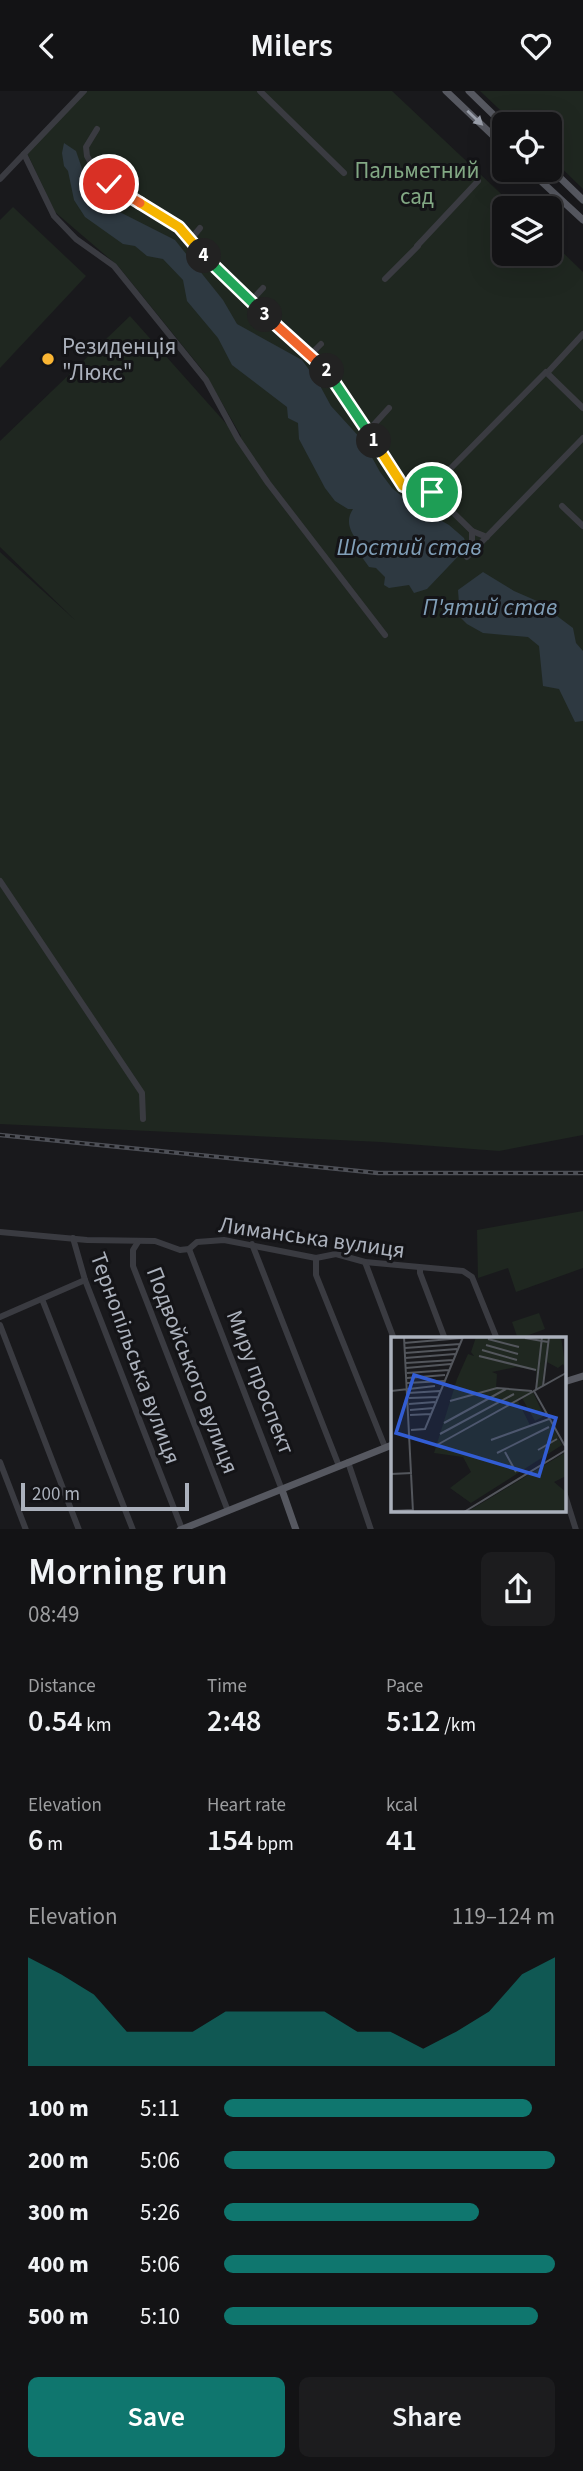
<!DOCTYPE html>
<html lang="en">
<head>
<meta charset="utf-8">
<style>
	:root { --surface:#131315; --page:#1c1c1e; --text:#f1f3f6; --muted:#9d9ea0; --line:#323234; --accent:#0f766e }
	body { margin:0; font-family:"Source Sans 3",sans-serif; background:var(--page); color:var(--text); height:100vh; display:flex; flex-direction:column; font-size:26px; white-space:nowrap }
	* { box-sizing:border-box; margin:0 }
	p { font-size:23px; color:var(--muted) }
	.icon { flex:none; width:38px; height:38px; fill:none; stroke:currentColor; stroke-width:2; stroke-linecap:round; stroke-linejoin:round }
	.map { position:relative; height:1438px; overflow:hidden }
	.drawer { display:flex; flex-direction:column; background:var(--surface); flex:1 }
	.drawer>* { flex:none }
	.fabs { position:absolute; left:492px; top:21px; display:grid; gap:14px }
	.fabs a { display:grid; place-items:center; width:70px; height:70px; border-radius:10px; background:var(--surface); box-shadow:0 7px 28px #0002,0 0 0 2px var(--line); font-size:35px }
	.scale { position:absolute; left:21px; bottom:18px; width:168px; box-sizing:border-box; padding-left:7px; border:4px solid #abb1bc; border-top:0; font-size:19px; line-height:24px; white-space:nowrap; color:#abb1bc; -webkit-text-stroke:5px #141417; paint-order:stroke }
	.pin { position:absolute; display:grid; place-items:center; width:60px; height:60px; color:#fff; margin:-30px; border:4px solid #fff; border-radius:50%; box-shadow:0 2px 7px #0007 }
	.km { position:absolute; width:35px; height:35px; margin:-18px; border-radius:50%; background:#222; color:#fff; font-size:19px; line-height:35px; text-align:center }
	.round { display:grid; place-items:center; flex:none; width:74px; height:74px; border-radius:10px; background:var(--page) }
	.summary { display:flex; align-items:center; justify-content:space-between; height:119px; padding:0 28px }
	h1 { font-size:38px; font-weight:600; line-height:52px }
	.metrics { display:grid; grid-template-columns:repeat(3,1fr); gap:10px; height:119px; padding:7px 28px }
	.metrics div { display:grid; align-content:center }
	.metrics b { font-size:30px; font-weight:600 }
	.metrics small { font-size:19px; font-weight:400 }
	.metrics p { font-size:19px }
	.chart { height:196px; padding:14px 28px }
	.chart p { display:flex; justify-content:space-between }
	.chart svg { width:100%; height:126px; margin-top:7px; fill:var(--accent); opacity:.7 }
	.cta { display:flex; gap:14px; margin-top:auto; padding:14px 28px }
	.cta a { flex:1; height:80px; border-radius:10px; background:var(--accent); color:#fff; font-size:28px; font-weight:600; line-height:80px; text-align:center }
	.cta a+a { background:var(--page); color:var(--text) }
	ul { padding:0 28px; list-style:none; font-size:23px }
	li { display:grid; grid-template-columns:112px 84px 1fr; align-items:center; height:52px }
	li i { height:18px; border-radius:9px; background:var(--accent) }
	header { display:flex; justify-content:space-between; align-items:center; height:91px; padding:0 28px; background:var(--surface); font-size:32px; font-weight:600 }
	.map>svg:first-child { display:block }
	.green { fill:#1f2720 }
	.water { fill:#2e3941 }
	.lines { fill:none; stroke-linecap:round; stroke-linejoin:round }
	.minor { stroke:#3a3b41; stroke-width:6 }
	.major { stroke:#565860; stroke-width:7 }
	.rail-casing { stroke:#4d4f56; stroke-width:4.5 }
	.rail { stroke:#141417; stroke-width:2; stroke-dasharray:5; stroke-linecap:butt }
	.oneway { fill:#9a9faa }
	.split-1-casing { stroke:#fff; stroke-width:14 }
	.split-2-casing { stroke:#fff; stroke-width:14 }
	.split-3-casing { stroke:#fff; stroke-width:14 }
	.split-4-casing { stroke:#fff; stroke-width:14 }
	.split-5-casing { stroke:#fff; stroke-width:14 }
	.split-6-casing { stroke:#fff; stroke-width:14 }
	.split-1 { stroke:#f5b400; stroke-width:9 }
	.split-2 { stroke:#22a559; stroke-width:9 }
	.split-3 { stroke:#f0652b; stroke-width:9 }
	.split-4 { stroke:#22a559; stroke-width:9 }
	.split-5 { stroke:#f5b400; stroke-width:9 }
	.split-6 { stroke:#f0652b; stroke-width:9 }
	.poi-dot { fill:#fab533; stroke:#141417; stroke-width:2.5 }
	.labels { text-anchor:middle; stroke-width:6; stroke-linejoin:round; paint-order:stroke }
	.park-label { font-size:23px; fill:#82a884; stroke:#141417 }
	.poi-label { font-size:23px; fill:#abb1bc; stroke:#141417; text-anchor:start }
	.street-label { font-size:23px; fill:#abb1bc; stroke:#141417 }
	.water-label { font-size:24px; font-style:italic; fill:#819fb8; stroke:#141417 }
	.inset-road { fill:none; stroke:#53565c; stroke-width:2 }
	.view { fill:#325dd4; fill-opacity:0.15; stroke:#325dd4; stroke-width:3.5 }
	.inset-edge { fill:none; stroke:#abb1bc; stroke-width:3.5 }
</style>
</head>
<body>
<header><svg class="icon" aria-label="back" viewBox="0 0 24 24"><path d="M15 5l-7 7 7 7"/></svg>Milers<svg class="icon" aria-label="heart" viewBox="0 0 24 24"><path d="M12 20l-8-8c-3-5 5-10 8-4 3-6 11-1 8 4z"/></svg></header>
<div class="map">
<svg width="583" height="1439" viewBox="0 0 583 1439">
	<rect width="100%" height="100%" fill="#19191c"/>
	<g class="green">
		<polygon points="87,0 392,0 516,117 504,117 504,163 550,163 550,149 583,181 583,1044 499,1060 381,1051 0,1033 0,461 75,529 0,456 0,350 130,225 239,347 241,345 204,281 118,175 55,121 27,62"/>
		<polygon points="480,0 583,0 583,98 550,66 550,33 515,33"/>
		<polygon points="13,116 86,185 0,277 0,129"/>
		<polygon points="583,1120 583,1177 516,1201 508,1177 478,1187 477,1139"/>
		<polygon points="539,1222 545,1238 518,1248 512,1231"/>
	</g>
	<g class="water">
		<path d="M64,52L76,60L89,98L100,111L175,149L223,209L237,233L302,269L318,291L331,315L363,350L380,381L392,397L410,412L449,434L464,447L467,456L427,498L414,502L409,494L389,497L384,494L385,486L376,477L369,476L359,462L364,458L362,451H358C350,440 345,430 353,418H348L335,410L325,397L299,348L298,332L288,327L287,316L232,274L218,247L187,210L183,189L163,168L147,165L135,155L123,153L85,126L74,109L68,80L64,75L62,62Z"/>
		<polygon points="483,481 514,500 537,510 573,537 576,552 583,560 583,630 575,631 559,598 543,595 539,555 528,546 483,542 467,533 460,526 458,499"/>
	</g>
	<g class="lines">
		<g class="minor">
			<polyline points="260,0 344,82"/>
			<polyline points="97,38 86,56 87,65 96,81 109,93 179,136 220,181 321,274 334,289 344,309 365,334 385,370 403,395 411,398 428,397 472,440 487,446"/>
			<polyline points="24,63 54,125 76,148 114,175 206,289 238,348 268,392 385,544"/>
			<polyline points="0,88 84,0"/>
			<polyline points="191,148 200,137"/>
			<polyline points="417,155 478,90"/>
			<polyline points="385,188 418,155"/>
			<polyline points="251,210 263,197"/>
			<polyline points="583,243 547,282 583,317"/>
			<polyline points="310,264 321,253"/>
			<polyline points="368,340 389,317"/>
			<polyline points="451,377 546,281"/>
			<polyline points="562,415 583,435"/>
			<polyline points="472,440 472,461"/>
			<polyline points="467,466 583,347"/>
			<polyline points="0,790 142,1002 143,1028"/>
			<polyline points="0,1141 87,1149 155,1150 180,1159 189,1158 197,1151 224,1149 316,1167 336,1163 365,1171 463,1180 472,1186 497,1248"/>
			<polyline points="73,1147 85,1189 182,1438"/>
			<polyline points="138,1151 133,1159 133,1175 228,1420"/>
			<polyline points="252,1153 339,1375"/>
			<polyline points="189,1158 282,1399"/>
			<polyline points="316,1167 316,1184 385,1356"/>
			<polyline points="365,1171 394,1248"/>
			<polyline points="420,1178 420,1182 445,1248"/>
			<polyline points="42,1208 133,1439"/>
			<polyline points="0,1226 85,1189"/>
			<polyline points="0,1234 79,1439"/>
			<polyline points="0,1371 26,1439"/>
			<polyline points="348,1371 371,1439"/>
			<polyline points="564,1401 576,1439"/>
		</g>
		<g class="major">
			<polyline points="446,0 504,55"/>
			<polyline points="469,0 504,34"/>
			<polyline points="550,77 583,109"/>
			<polyline points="529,79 583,129"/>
			<polyline points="564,1291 583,1285"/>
			<polyline points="282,1399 296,1439"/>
			<polyline points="180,1439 392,1354"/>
		</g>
		<g class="rail-casing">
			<polyline id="rail" points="0,1044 378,1082 583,1082"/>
		</g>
		<use href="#rail" class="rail"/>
	</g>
	<defs><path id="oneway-solid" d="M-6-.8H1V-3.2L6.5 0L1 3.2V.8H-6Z" transform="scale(1.75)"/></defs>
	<use class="oneway" href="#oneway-solid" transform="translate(475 27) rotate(43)"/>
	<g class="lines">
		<g class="split-1-casing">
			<polyline id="split-1" points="374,350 403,395 411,398 428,397 432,401"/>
		</g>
		<g class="split-2-casing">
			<polyline id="split-2" points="327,280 374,350"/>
		</g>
		<g class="split-3-casing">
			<polyline id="split-3" points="265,224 327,280"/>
		</g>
		<g class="split-4-casing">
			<polyline id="split-4" points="204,165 265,224"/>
		</g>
		<g class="split-5-casing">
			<polyline id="split-5" points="140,112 179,136 204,165"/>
		</g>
		<g class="split-6-casing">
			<polyline id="split-6" points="109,93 140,112"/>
		</g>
		<use href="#split-1" class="split-1"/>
		<use href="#split-2" class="split-2"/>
		<use href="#split-3" class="split-3"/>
		<use href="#split-4" class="split-4"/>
		<use href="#split-5" class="split-5"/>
		<use href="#split-6" class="split-6"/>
	</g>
	<circle class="poi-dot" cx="48" cy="268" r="7"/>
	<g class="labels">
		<g class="park-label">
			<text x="417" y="87">Пальметний<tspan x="417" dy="26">сад</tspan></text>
		</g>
		<g class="poi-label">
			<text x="62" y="263">Резиденція<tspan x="62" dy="26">"Люкс"</tspan></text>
		</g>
		<g class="street-label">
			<text transform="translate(312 1146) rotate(8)" y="8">Лиманська вулиця</text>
			<text transform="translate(136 1267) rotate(70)" y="8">Тернопільська вулиця</text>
			<text transform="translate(193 1279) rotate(69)" y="8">Подвойського вулиця</text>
			<text transform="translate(261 1291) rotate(69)" y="8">Миру проспект</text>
		</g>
		<g class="water-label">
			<text x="409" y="464">Шостий став</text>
			<text x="490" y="524">П'ятий став</text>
		</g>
	</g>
	<g transform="translate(391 1246)">
		<rect width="175" height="175" fill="#19191c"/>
		<path d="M85,0H170L175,33L172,27L167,31L154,24L151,48L146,51L145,33L125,30L101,35L106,37L105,51L142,55L153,79L144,84L131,61L127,64L139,88L158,82L171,108L80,166L59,151L80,135L72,120L43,116L66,42L77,17L83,19L80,15ZM175,115V139L163,145L175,155V175H76Z" fill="#1f2720"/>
		<path class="inset-road" d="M13,0L22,175M134,1L157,5M97,2L128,10M13,6L71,1M95,8L127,17M14,11L69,7M91,13L126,23M14,16L66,12M88,19L145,33M14,21L64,17M15,26L62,23M15,31L60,27M16,36L58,33M16,41L54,38M16,46L53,44M152,49L158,0M145,53L151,0M0,54L44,49M17,56L49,54M18,61L47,60M59,64L106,51L141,54M18,67L44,65M19,73L43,71M19,78L40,77M53,86L115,52M20,93L34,92L72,0M49,97L123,57M100,103L158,82M46,108L143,54M174,109L143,54L175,36M147,113L166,102M114,115L125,135M106,116L158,90M0,137L21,136M0,174L22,173M73,175L175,113"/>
		<path class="view" d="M23,38L165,81L148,139L5,96Z"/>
		<rect width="175" height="175" class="inset-edge"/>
	</g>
</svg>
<div class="fabs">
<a><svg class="icon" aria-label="locate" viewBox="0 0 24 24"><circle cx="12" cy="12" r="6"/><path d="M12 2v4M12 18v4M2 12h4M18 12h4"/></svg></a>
<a><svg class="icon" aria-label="layers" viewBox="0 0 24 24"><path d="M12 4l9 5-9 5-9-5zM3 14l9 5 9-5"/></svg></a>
</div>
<div class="scale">200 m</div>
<div class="pin" style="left:432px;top:401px;background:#1e9e55"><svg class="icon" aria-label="arrive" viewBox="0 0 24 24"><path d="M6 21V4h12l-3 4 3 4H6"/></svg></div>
<div class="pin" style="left:109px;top:93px;background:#d93025"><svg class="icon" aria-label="check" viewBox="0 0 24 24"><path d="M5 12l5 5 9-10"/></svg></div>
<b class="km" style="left:374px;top:350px">1</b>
<b class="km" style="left:327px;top:280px">2</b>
<b class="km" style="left:265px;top:224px">3</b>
<b class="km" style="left:204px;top:165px">4</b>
</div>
<section class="drawer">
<div class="summary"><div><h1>Morning run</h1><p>08:49</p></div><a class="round"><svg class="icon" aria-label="share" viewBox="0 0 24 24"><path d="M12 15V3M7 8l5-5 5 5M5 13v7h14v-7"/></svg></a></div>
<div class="metrics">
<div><p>Distance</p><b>0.54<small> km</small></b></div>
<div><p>Time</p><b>2:48</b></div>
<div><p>Pace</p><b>5:12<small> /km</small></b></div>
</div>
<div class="metrics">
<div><p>Elevation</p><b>6<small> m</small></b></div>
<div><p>Heart rate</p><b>154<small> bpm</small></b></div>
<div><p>kcal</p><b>41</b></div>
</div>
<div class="chart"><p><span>Elevation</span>119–124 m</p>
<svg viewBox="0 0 160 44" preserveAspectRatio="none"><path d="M0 44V6L10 12L20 19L30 32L40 32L50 32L60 25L70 25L80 25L90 25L100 32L110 32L120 38L130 32L140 25L150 12L160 6V44z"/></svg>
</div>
<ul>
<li><b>100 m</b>5:11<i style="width:93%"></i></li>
<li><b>200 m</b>5:06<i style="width:100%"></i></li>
<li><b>300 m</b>5:26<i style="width:77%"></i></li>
<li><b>400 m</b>5:06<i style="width:100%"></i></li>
<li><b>500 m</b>5:10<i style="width:95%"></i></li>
</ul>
<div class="cta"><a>Save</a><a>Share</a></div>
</section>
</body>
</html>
